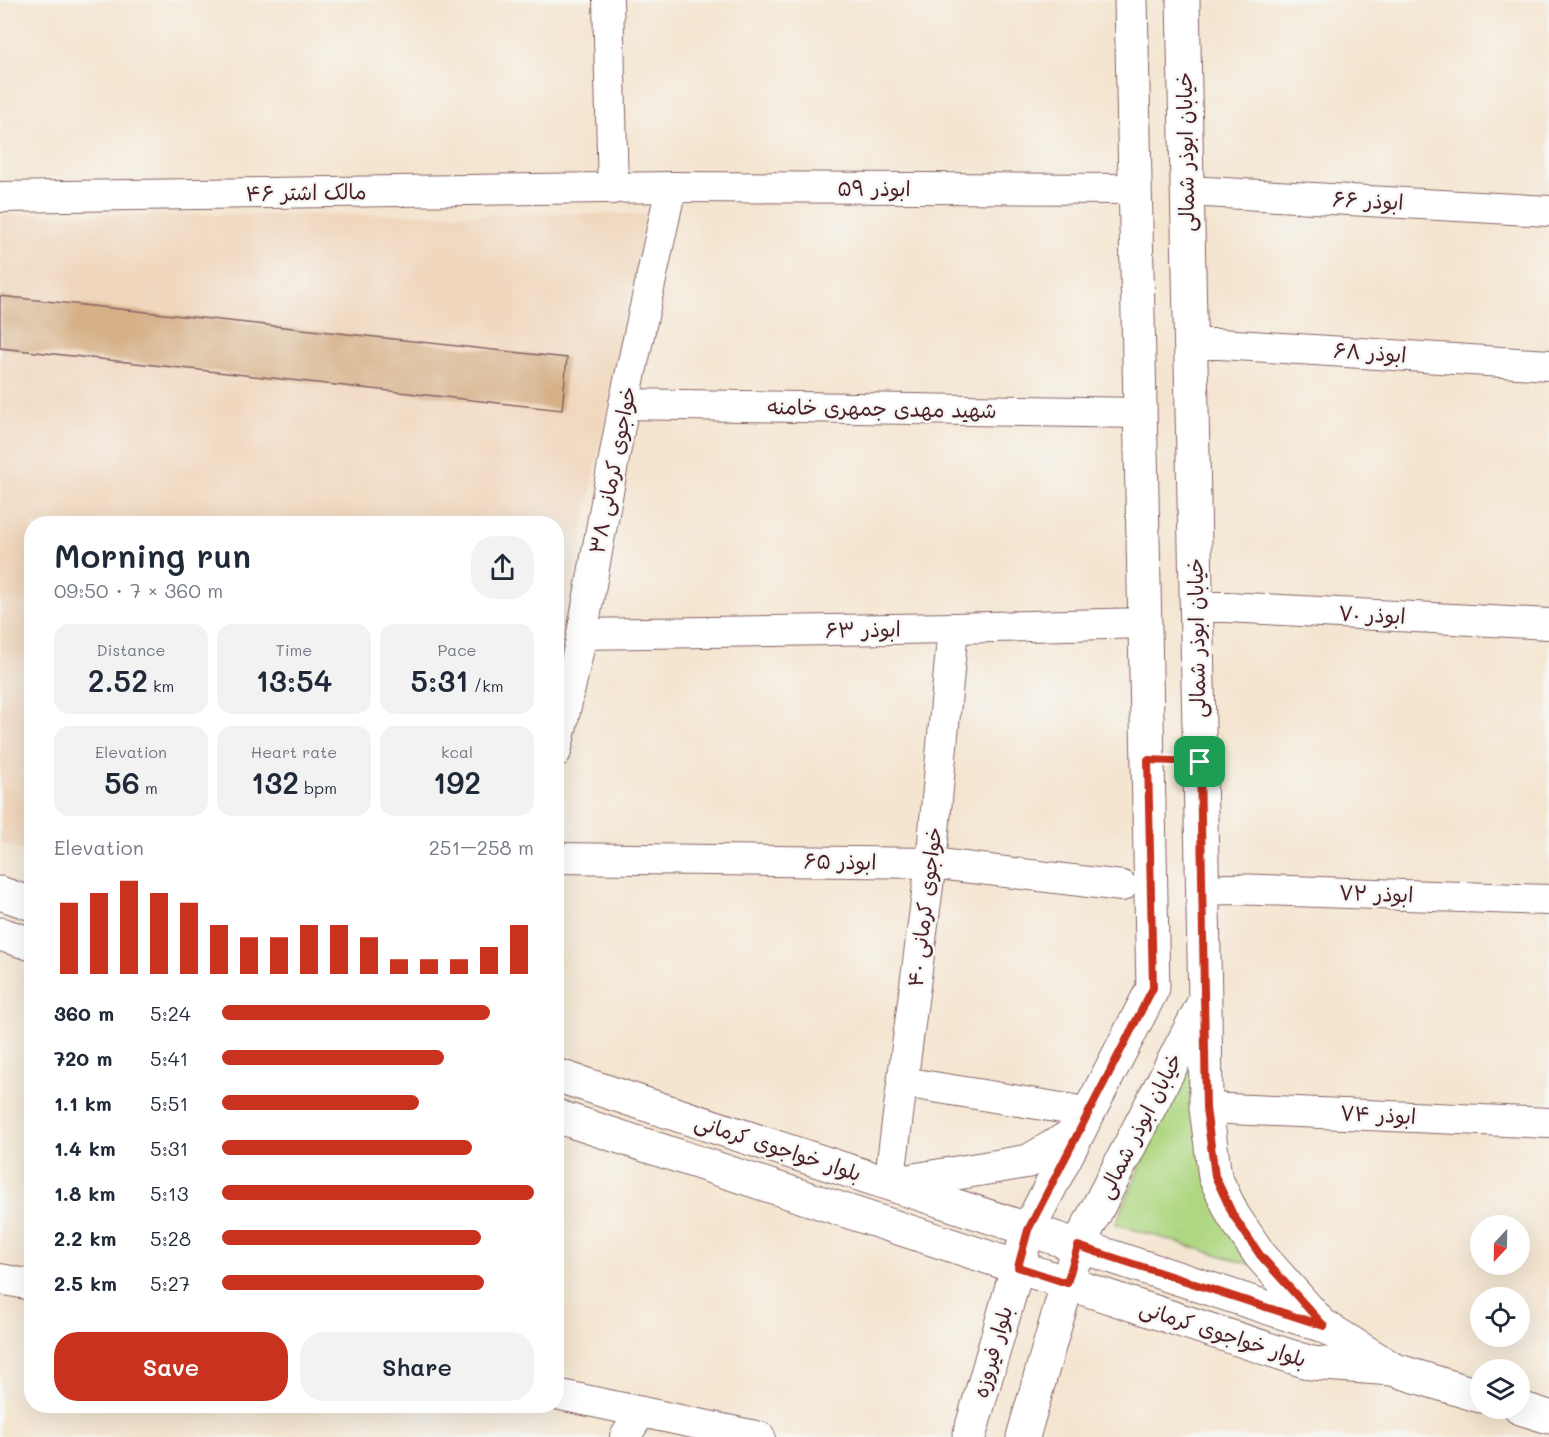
<!DOCTYPE html>
<html lang="en">
<head>
<meta charset="utf-8">
<style>
	:root { --surface:#fff; --page:#f2f2f3; --text:#1f2937; --muted:#747a83; --accent:#c8321e }
	body { margin:0; font-family:Mali,"Playpen Sans Arabic",sans-serif; background:var(--page); color:var(--text); height:100vh; display:flex; flex-direction:column; font-size:22px; white-space:nowrap }
	* { box-sizing:border-box; margin:0 }
	p { font-size:20px; color:var(--muted) }
	.icon { flex:none; width:33px; height:33px; fill:none; stroke:currentColor; stroke-width:2; stroke-linecap:round; stroke-linejoin:round }
	.map { position:relative; flex:1; overflow:hidden }
	.details { position:absolute; left:24px; top:516px; width:540px; height:897px; display:flex; flex-direction:column; background:var(--surface); border-radius:24px; box-shadow:0 6px 24px #0002 }
	.details>* { flex:none }
	.needle { width:39px; rotate:202deg }
	.tools { position:absolute; left:1470px; top:1215px; display:grid; gap:12px }
	.tools a { display:grid; place-items:center; width:60px; height:60px; border-radius:50%; background:var(--surface); box-shadow:0 6px 24px #0002; font-size:30px }
	.pin { position:absolute; display:grid; place-items:center; width:51px; height:51px; color:#fff; margin:-26px; border-radius:12px; box-shadow:0 3px 9px #0006 }
	.round { display:grid; place-items:center; flex:none; width:63px; height:63px; border-radius:24px; background:var(--page) }
	.overview { display:flex; align-items:center; justify-content:space-between; height:102px; padding:0 30px }
	h1 { font-size:33px; font-weight:600; line-height:45px }
	.metrics { display:grid; grid-template-columns:repeat(3,1fr); gap:9px; height:102px; padding:6px 30px }
	.metrics div { display:grid; align-content:center; border-radius:15px; background:var(--page); text-align:center }
	.metrics b { font-size:30px; font-weight:600 }
	.metrics small { font-size:16px; font-weight:400 }
	.metrics p { font-size:16px }
	.chart { height:168px; padding:12px 30px }
	.chart p { display:flex; justify-content:space-between }
	.chart svg { width:100%; height:108px; margin-top:6px; stroke:var(--accent); stroke-width:6 }
	.button { display:flex; gap:12px; margin-top:auto; padding:12px 30px }
	.button a { flex:1; height:69px; border-radius:24px; background:var(--accent); color:#fff; font-size:24px; font-weight:600; line-height:69px; text-align:center }
	.button a+a { background:var(--page); color:var(--text) }
	ul { padding:0 30px; list-style:none; font-size:20px }
	li { display:grid; grid-template-columns:96px 72px 1fr; align-items:center; height:45px }
	li i { height:15px; border-radius:8px; background:var(--accent) }
	.map>svg:first-child { display:block }
	.built { fill:#f0d6bc }
	.green { fill:#afd782; stroke:#7c7b56; stroke-width:1.5 }
	.building { fill:#d6b087 }
	.lines { fill:none; stroke-linecap:round; stroke-linejoin:round }
	.minor-casing { stroke:#866465; stroke-width:32 }
	.major-casing { stroke:#866465; stroke-width:35 }
	.minor { stroke:#fff; stroke-width:30 }
	.major { stroke:#fff; stroke-width:33 }
	.route-casing { stroke:#fff; stroke-width:12 }
	.route { stroke:#c8321e; stroke-width:8 }
	.labels { text-anchor:middle; stroke-width:5; stroke-linejoin:round; paint-order:stroke }
	.street-label { font-size:21px; fill:#4a1f2b; stroke:#f6f6f2 }
</style>
</head>
<body>
<div class="map">
<svg width="1549" height="1437" viewBox="0 0 1549 1437">
	<rect width="100%" height="100%" fill="#f6f6f2"/>
	<filter id="ink" filterUnits="userSpaceOnUse"><feTurbulence type="fractalNoise" baseFrequency=".0167" numOctaves="2"/><feDisplacementMap in="SourceGraphic" scale="12" xChannelSelector="R" yChannelSelector="G"/><feConvolveMatrix kernelMatrix="1 2 1 2 8 2 1 2 1" color-interpolation-filters="sRGB"/></filter>
	<filter id="wash" filterUnits="userSpaceOnUse"><feTurbulence type="fractalNoise" baseFrequency=".008" numOctaves="4" result="noise"/><feDisplacementMap in="SourceGraphic" scale="24" xChannelSelector="R" yChannelSelector="G"/><feGaussianBlur stdDeviation="1.35" result="paint"/><feColorMatrix in="noise" values="0 0 0 0 0 0 0 0 0 0 0 0 0 0 0 0 0 1.4 0 .05"/><feComposite in="paint" operator="in"/></filter>
	<g filter="url(#wash)">
		<rect width="100%" height="100%" fill="#f4e5d0"/>
		<polygon class="built" points="647,214 557,658 556,524 32,524 31,853 0,843 0,215"/>
		<polygon class="green" points="1192,1041 1252,1265 1116,1224"/>
		<g id="blocks">
			<polygon class="building" points="0,296 567,358 562,410 0,348"/>
		</g>
	</g>
	<g filter="url(#ink)">
		<use href="#blocks" fill-opacity="0" stroke="#866465" stroke-width="1.5"/>
		<g class="lines">
			<g class="minor-casing">
				<g id="minor">
					<polyline points="608,0 613,189"/>
					<polyline points="1187,191 1549,211"/>
					<polyline points="0,197 671,187 1135,189"/>
					<polyline points="1190,344 1220,344 1549,365"/>
					<polyline points="624,404 1140,413"/>
					<polyline points="1196,607 1226,607 1549,624"/>
					<polyline points="582,634 953,628 1145,623"/>
					<polyline points="556,752 582,634 624,404 671,187"/>
					<polyline points="556,858 931,863 1122,886"/>
					<polyline points="1202,890 1232,889 1549,900"/>
					<polyline points="903,1082 1074,1110"/>
					<polyline points="1206,1108 1549,1123"/>
					<polyline points="889,1184 931,863 953,628"/>
					<polyline points="0,1279 32,1285"/>
					<polyline points="556,1394 760,1437"/>
					<polyline points="625,1437 641,1412"/>
				</g>
			</g>
			<g class="major-casing">
				<g id="major">
					<polyline points="0,893 32,904"/>
					<polyline points="0,934 32,944"/>
					<polyline points="1205,1005 1206,1108 1215,1177 1233,1215 1260,1255 1322,1325"/>
					<polyline points="556,1075 1324,1326 1388,1366"/>
					<polyline points="556,1116 1311,1363 1392,1369 1480,1396"/>
					<polyline points="896,1183 1029,1161 1079,1131"/>
					<polyline points="1520,1408 1549,1417"/>
					<polyline points="969,1437 1028,1230 1153,988 1131,0"/>
					<polyline points="1023,1437 1078,1246 1205,1000 1183,0"/>
				</g>
			</g>
			<use href="#minor" class="minor"/>
			<use href="#major" class="major"/>
		</g>
	</g>
	<g class="lines" filter="url(#ink)">
		<g class="route-casing">
			<polygon id="route" points="1148,760 1200,762 1206,1108 1215,1176 1233,1215 1260,1255 1324,1326 1078,1246 1067,1283 1018,1267 1028,1230 1153,988"/>
		</g>
		<use href="#route" class="route"/>
	</g>
	<g class="labels">
		<g class="street-label">
			<text transform="translate(1186 152) rotate(-91)" y="7">خیابان ابوذر شمالی</text>
			<text x="874" y="196">ابوذر ۵۹</text>
			<text transform="translate(306 193) rotate(-1)" y="7">مالک اشتر ۴۶</text>
			<text transform="translate(1368 201) rotate(3)" y="7">ابوذر ۶۶</text>
			<text transform="translate(1370 353) rotate(4)" y="7">ابوذر ۶۸</text>
			<text transform="translate(882 409) rotate(1)" y="7">شهید مهدی جمهری خامنه</text>
			<text transform="translate(613 470) rotate(-79)" y="7">خواجوی کرمانی ۳۸</text>
			<text transform="translate(1372 615) rotate(3)" y="7">ابوذر ۷۰</text>
			<text transform="translate(863 630) rotate(-1)" y="7">ابوذر ۶۳</text>
			<text transform="translate(1197 638) rotate(-91)" y="7">خیابان ابوذر شمالی</text>
			<text transform="translate(840 862) rotate(1)" y="7">ابوذر ۶۵</text>
			<text transform="translate(1376 894) rotate(2)" y="7">ابوذر ۷۲</text>
			<text transform="translate(925 907) rotate(-83)" y="7">خواجوی کرمانی ۴۰</text>
			<text transform="translate(1378 1115) rotate(3)" y="7">ابوذر ۷۴</text>
			<text transform="translate(1140 1126) rotate(-63)" y="7">خیابان ابوذر شمالی</text>
			<text transform="translate(778 1148) rotate(18)" y="7">بلوار خواجوی کرمانی</text>
			<text transform="translate(1223 1334) rotate(18)" y="7">بلوار خواجوی کرمانی</text>
			<text transform="translate(993 1352) rotate(-74)" y="7">بلوار فیروزه</text>
		</g>
	</g>
</svg>
<div class="tools">
<a><svg class="needle" viewBox="-14 -14 28 28"><path d="M0-13l5 13h-10z" fill="#e53935"/><path d="M0 13l5-13h-10z" fill="#747a83"/></svg></a>
<a><svg class="icon" aria-label="locate" viewBox="0 0 24 24"><circle cx="12" cy="12" r="6"/><path d="M12 2v4M12 18v4M2 12h4M18 12h4"/></svg></a>
<a><svg class="icon" aria-label="layers" viewBox="0 0 24 24"><path d="M12 4l9 5-9 5-9-5zM3 14l9 5 9-5"/></svg></a>
</div>
<div class="pin" style="left:1200px;top:762px;background:#1e9e55"><svg class="icon" aria-label="arrive" viewBox="0 0 24 24"><path d="M6 21V4h12l-3 4 3 4H6"/></svg></div>
<section class="details">
<div class="overview"><div><h1>Morning run</h1><p>09:50 · 7 × 360 m</p></div><a class="round"><svg class="icon" aria-label="share" viewBox="0 0 24 24"><path d="M12 15V3M7 8l5-5 5 5M5 13v7h14v-7"/></svg></a></div>
<div class="metrics">
<div><p>Distance</p><b>2.52<small> km</small></b></div>
<div><p>Time</p><b>13:54</b></div>
<div><p>Pace</p><b>5:31<small> /km</small></b></div>
</div>
<div class="metrics">
<div><p>Elevation</p><b>56<small> m</small></b></div>
<div><p>Heart rate</p><b>132<small> bpm</small></b></div>
<div><p>kcal</p><b>192</b></div>
</div>
<div class="chart"><p><span>Elevation</span>251–258 m</p>
<svg viewBox="0 0 160 44" preserveAspectRatio="none"><path d="M5 44V15M15 44V11M25 44V6M35 44V11M45 44V15M55 44V24M65 44V29M75 44V29M85 44V24M95 44V24M105 44V29M115 44V38M125 44V38M135 44V38M145 44V33M155 44V24"/></svg>
</div>
<ul>
<li><b>360 m</b>5:24<i style="width:86%"></i></li>
<li><b>720 m</b>5:41<i style="width:71%"></i></li>
<li><b>1.1 km</b>5:51<i style="width:63%"></i></li>
<li><b>1.4 km</b>5:31<i style="width:80%"></i></li>
<li><b>1.8 km</b>5:13<i style="width:100%"></i></li>
<li><b>2.2 km</b>5:28<i style="width:83%"></i></li>
<li><b>2.5 km</b>5:27<i style="width:84%"></i></li>
</ul>
<div class="button"><a>Save</a><a>Share</a></div>
</section>
</div>
</body>
</html>
